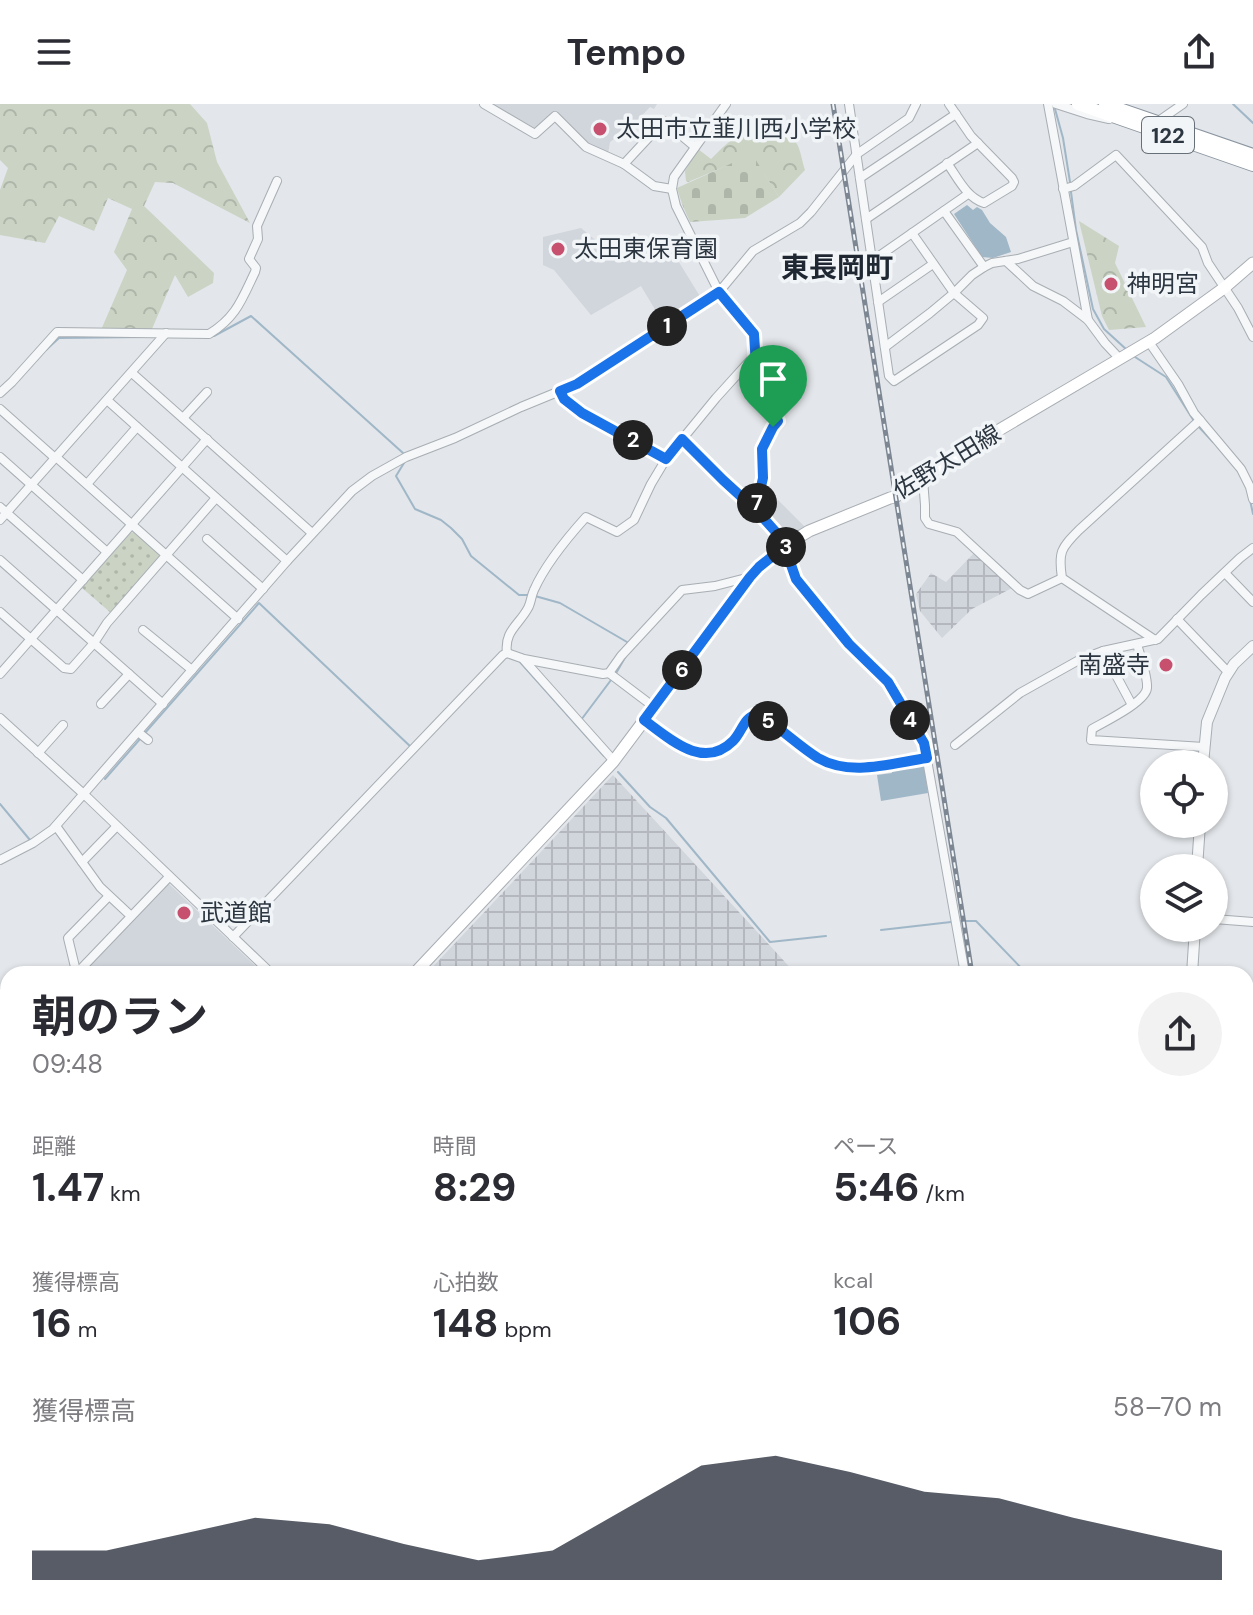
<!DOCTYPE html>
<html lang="ja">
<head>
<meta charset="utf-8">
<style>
	:root { --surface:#fff; --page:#f2f2f3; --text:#2b2b33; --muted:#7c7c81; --accent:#111827 }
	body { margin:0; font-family:"DM Sans","Noto Sans JP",sans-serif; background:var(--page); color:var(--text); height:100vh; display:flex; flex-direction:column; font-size:30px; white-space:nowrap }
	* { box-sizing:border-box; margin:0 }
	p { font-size:26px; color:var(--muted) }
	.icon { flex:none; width:44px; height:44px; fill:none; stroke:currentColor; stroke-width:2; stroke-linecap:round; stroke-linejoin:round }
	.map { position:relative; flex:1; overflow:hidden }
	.drawer { position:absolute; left:0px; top:862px; width:1254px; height:650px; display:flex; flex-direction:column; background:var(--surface); border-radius:24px 24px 0 0; box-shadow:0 2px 6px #0004 }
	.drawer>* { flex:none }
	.tools { position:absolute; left:1140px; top:646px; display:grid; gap:16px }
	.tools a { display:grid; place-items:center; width:88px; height:88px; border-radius:50%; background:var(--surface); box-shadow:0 2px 6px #0004; font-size:40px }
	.pin { position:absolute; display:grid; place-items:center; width:68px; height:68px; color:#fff; margin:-82px -34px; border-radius:50% 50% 50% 0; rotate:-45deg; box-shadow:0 0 8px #0007 }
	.pin .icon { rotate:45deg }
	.km { position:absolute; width:40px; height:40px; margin:-20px; border-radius:50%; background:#222; color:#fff; font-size:22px; line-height:40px; text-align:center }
	.round { display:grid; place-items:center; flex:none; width:84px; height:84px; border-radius:42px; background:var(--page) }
	.headline { display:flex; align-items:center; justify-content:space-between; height:136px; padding:0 32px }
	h1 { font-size:44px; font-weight:700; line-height:60px }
	.stats { display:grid; grid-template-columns:repeat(3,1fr); gap:12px; height:136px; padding:8px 32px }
	.stats div { display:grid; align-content:center }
	.stats b { font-size:40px; font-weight:700 }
	.stats small { font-size:22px; font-weight:400 }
	.stats p { font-size:22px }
	.chart { height:224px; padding:16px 32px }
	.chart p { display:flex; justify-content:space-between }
	.chart svg { width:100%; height:144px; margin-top:8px; fill:var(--accent); opacity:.7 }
	header { display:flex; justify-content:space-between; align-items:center; height:104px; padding:0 32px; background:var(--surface); font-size:36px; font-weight:700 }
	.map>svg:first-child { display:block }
	.built { fill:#d1d6dc }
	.industrial { fill:url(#industrial-grid) }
	.forest { fill:url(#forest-crowns) }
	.cemetery { fill:url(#cemetery-stones) }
	.park { fill:url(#park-dots) }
	.water { fill:#a0b7c8 }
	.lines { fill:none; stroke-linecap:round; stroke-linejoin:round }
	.stream { stroke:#a0b7c8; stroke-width:2 }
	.river { stroke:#a0b7c8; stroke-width:12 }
	.minor-casing { stroke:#a8aeb4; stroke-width:10 }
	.tertiary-casing { stroke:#a8aeb4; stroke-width:12 }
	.secondary-casing { stroke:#a8aeb4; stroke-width:13 }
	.primary-casing { stroke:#a3acb5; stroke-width:14 }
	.trunk-casing { stroke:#8b95a0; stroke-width:14 }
	.minor { stroke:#f5f7f8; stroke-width:8 }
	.tertiary { stroke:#f5f7f8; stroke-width:10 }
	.secondary { stroke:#fff; stroke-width:11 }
	.primary { stroke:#fff; stroke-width:12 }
	.trunk { stroke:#fff; stroke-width:12 }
	.rail-casing { stroke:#7d8793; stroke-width:5 }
	.rail { stroke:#f2f5f7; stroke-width:2; stroke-dasharray:6; stroke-linecap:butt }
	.route-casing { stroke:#fff; stroke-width:16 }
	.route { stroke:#1a73e8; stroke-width:10 }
	.poi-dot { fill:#c6506e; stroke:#f2f5f7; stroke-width:3 }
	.labels { text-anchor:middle; stroke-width:7; stroke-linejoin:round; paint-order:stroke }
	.shield { fill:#f2f5f7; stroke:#676f78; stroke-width:2 }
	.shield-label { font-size:22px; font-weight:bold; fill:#2c3641 }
	.poi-label { font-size:24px; fill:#2c3641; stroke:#f2f5f7; text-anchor:start }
	.street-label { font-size:24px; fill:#2c3641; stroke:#f2f5f7 }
	.quarter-label { font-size:28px; font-weight:bold; fill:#1e2732; stroke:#f2f5f7 }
</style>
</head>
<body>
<header><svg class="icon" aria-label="menu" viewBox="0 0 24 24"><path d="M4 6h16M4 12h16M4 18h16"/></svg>Tempo<svg class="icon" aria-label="share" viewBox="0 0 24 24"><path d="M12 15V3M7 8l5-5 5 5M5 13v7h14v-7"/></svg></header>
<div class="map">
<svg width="1253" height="1511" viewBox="0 0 1253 1511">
	<defs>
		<pattern id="industrial-grid" width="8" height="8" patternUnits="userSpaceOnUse" patternTransform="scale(2)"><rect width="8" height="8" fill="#d1d6dc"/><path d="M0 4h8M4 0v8" fill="none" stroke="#b4b8be"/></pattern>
		<pattern id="forest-crowns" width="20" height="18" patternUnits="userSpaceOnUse" patternTransform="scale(2)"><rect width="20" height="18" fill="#cad3c4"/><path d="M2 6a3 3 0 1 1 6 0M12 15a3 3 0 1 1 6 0" fill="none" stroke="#aeb6aa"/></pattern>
		<pattern id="cemetery-stones" width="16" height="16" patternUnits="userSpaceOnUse" patternTransform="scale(2)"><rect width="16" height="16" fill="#cad3c4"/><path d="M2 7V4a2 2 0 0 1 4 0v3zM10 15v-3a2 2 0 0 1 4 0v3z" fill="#aeb6aa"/></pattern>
		<pattern id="park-dots" width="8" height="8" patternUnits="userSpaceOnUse" patternTransform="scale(2)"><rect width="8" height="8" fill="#cad3c4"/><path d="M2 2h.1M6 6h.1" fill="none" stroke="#aeb6aa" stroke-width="1.8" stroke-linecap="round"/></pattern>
	</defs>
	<rect width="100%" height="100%" fill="#e3e6ea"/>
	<g class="built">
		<polygon points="491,0 657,0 654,5 650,3 634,20 610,38 608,50 588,40 555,7 534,25"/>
		<polygon points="581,124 607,146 623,149 669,142 701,194 664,217 662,217 641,182 591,211 554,166 543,161 543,133"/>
		<polygon points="778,396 805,423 785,433 763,410"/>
		<polygon points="168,779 264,870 81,870"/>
		<polygon points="8,1375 8,1476 0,1467 0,1388"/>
	</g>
	<g class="industrial">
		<polygon points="977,446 1014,483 972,505 942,534 920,507 916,490 931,469 946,478"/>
		<polygon points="613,671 796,870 426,870 492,800"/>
		<polygon points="284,1504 948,1504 940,1511 290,1511"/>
	</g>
	<g class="forest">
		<polygon points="0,0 190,0 207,19 217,58 250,119 173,79 155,78 144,102 214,169 213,179 188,193 175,171 152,225 101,226 127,166 114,148 132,105 108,94 94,127 59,112 45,139 0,131 0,86 8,64 0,56"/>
		<path d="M747,23C765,23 785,24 797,40C801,47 802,58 805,66L779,93L752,51L688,78L686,77L685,67L698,45L711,55L722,44Z"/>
		<polygon points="1079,117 1119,142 1115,159 1146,223 1109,226 1102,212"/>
	</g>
	<polygon class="cemetery" points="752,50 779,93 745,114 690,118 682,100 677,84"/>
	<polygon class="park" points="135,428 159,448 159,453 111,509 81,483 129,429"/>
	<g class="water">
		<polygon points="967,101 973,106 977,103 982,106 990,119 1006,133 1011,148 993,154 982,153 954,110"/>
		<polygon points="920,660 924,663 928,689 881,697 877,671 892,669 891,664"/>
	</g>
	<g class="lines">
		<g class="stream">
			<polyline points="1233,0 1253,19"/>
			<polyline points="1055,5 1063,34 1070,78"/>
			<polyline points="1071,88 1076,126 1093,205 1104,225 1127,246"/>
			<polyline points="214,232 251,212 403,349"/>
			<polyline points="46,246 59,234 143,233"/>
			<polyline points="1135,253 1166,273 1194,317"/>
			<polyline points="1198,322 1213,338"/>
			<polyline points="404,359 396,372 415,405 441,416 451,424 462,435 471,452 519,491 529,491"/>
			<polyline points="1250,396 1253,410"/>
			<polyline points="535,492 560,499 627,538"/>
			<polyline points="520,558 604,652"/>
			<polyline points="615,571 626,552"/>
			<polyline points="581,616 611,576"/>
			<polyline points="144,630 259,499 412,644"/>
			<polyline points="618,668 650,703 666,714 770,838 826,832"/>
			<polyline points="105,675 140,635"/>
			<polyline points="0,700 30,736"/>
			<polyline points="958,817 976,817 1027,870"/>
			<polyline points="881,826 951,818"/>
			<polyline points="1246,1191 1253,1188"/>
		</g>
		<polyline class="river" points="1246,1027 1253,1023"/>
		<g class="minor-casing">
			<g id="minor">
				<polyline points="484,0 535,30 555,12 586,43 624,60 654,82 672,85"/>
				<polyline points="726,0 674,73 672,85 676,102 719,188 754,230 757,277 778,317 762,345 763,374 757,400 757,407"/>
				<polyline points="849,0 889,272 894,277 978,221 983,214 954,189 912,129"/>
				<polyline points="1048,0 1088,216"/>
				<polyline points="1056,0 1087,10 1109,15"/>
				<polyline points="1157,18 1183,0"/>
				<path d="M947,59C958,74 966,93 984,99L1012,82L1014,78L1012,74L971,32L949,0"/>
				<polyline points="624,60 664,17 695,43"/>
				<polyline points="860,74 956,10"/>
				<polyline points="1063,85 1074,82 1116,51 1202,143 1208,159 1238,204 1253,233"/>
				<polyline points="944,107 984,163"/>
				<polyline points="866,115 978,39"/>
				<polyline points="872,157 968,90"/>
				<polyline points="1006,157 1033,182 1063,197 1088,216 1105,239 1120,255"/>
				<polyline points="878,198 933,160"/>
				<polyline points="1149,238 1178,280 1194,309 1241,365 1250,383 1253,395"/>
				<polyline points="885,243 930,209 954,189 972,171 984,163 992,159 1018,155 1073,138"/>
				<polyline points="132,269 312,429"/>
				<polyline points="560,287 564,295 582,309 666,355"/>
				<path d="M0,289L12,278L57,228L209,230C236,214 242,195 255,168L256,164L249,155L258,135L257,122L277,77"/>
				<polyline points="107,296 287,457"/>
				<polyline points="0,305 55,354"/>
				<polyline points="183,314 207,288"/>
				<polyline points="682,335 723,376 757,407 782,435 796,475 849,540 888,578 924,639 965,870"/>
				<polyline points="0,353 107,448"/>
				<polyline points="56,353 238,515"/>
				<polyline points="923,375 925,401 925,414 929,420 957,428 1020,486 1028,490 1062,474"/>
				<polyline points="87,380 137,323"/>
				<polyline points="0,403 83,476"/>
				<polyline points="0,416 166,229"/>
				<polyline points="207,435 263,485"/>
				<polyline points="0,456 163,600"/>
				<polyline points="1225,469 1253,498"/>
				<polyline points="0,508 64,564 71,565 94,539 107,519 216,394"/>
				<polyline points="1177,515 1228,568"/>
				<polyline points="143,526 192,566"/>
				<path d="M1155,536L1062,474C1058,448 1061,444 1079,426L1200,316"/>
				<path d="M1137,540C1140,551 1148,573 1147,584C1146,598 1104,618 1092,625L1091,636L1204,643"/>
				<polyline points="1103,547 1132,601"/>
				<path d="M507,549C504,527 519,521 528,504C531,499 531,492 534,486C545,461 568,433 586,413L617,428L634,416L651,380L666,355L716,294L755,251"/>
				<polyline points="507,549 524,555 603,570 609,569 621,552 682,486 715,482 750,473"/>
				<polyline points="524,556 614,657"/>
				<polyline points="609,569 654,603"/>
				<polyline points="0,570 207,335"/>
				<polyline points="101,600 129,570"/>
				<polyline points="0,614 88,694 272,870"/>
				<path d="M644,616C669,634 703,667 733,637C742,628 744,613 757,610C779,622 797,641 818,654C851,673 892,659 927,654"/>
				<polyline points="138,628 148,636"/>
				<polyline points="955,641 1020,589 1079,556 1103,547 1158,535 1201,491 1240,454 1253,444"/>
				<polyline points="38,649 63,621"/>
				<polyline points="56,722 100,783 131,812"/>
				<polyline points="0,756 33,739 53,725 287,457 352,387 372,372 406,353 455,334 521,303 577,280 707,196 719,188 753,147 800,119 811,108 857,50 909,14 916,0"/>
				<polyline points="82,758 116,723"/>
				<polyline points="1214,815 1253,818"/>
				<polyline points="233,833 503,551 507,549"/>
				<polyline points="78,867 75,863 68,834 109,792"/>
				<polyline points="76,870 169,773"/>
				<polyline points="0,889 8,892"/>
				<polyline points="1246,1033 1253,1029"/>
				<polyline points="0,1155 8,1157"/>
				<polyline points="0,1260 8,1261"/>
				<polyline points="0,1475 8,1483"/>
				<polyline points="29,1504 35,1511"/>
				<polyline points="215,1511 222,1504"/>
			</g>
		</g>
		<g class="tertiary-casing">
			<g id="tertiary">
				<polyline points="1203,660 1207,618 1225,574 1234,560 1253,542"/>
				<polyline points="1197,764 1200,720"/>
				<polyline points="1192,870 1195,824"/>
				<polyline points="1217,1504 1221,1511"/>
			</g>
		</g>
		<g class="secondary-casing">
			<g id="secondary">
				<polyline points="414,870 613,658 759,463 791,438 809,427 890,394 895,393 960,349 1155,234 1224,184 1253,159"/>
				<polyline points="0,1369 8,1355"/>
			</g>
		</g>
		<g class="primary-casing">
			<g id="primary">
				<polyline points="1246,1311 1253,1308"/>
				<polyline points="977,1511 984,1504"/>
			</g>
		</g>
		<g class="trunk-casing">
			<g id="trunk">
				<polyline points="1078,0 1253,61"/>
				<polyline points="1105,0 1253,51"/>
				<polyline points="0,1067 8,1096"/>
				<polyline points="276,1504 282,1511"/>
			</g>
		</g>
		<use href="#minor" class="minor"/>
		<use href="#tertiary" class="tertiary"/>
		<use href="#secondary" class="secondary"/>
		<use href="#primary" class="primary"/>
		<use href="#trunk" class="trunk"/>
		<g class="rail-casing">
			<g id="rail">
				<polyline points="833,0 972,870"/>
				<polyline points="1059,1511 1060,1504"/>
			</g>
		</g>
		<use href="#rail" class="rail"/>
	</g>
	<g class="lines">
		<g class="route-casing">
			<path id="route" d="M773,323L778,317L757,277L754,230L719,188L577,280L560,287L564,295L582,309L666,355L682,335L723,376L757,407L782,435L796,475L849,540L888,578L924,639L927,654C892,659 851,673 818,654C797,641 779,622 757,610C744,613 742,628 733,637C703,667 669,634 644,616L750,473L759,463L785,442L782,435L757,407V400L763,374L762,345L773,323"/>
		</g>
		<use href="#route" class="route"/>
	</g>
	<g class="poi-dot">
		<circle cx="600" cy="25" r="8"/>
		<circle cx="558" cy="145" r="8"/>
		<circle cx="1111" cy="180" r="8"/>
		<circle cx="1166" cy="561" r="8"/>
		<circle cx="184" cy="809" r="8"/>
	</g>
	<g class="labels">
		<rect class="shield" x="1142" y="13" width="52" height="36" rx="6"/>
		<g class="shield-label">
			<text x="1168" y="39">122</text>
		</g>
		<g class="poi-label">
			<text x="616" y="33">太田市立韮川西小学校</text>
			<text x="574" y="153">太田東保育園</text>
			<text x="1127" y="188">神明宮</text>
			<text x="1150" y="569" text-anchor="end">南盛寺</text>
			<text x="200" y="817">武道館</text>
		</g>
		<g class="street-label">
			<text transform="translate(947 358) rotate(-31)" y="8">佐野太田線</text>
		</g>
		<g class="quarter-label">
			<text x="837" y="173">東長岡町</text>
		</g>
	</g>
</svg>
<div class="tools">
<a><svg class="icon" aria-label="locate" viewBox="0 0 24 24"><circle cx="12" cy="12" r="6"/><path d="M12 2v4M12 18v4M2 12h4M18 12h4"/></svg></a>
<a><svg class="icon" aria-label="layers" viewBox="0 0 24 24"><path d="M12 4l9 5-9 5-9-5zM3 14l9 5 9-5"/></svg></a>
</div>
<div class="pin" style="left:773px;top:323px;background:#1e9e55"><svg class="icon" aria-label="arrive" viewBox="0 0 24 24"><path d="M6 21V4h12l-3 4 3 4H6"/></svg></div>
<b class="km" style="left:667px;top:222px">1</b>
<b class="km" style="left:633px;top:336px">2</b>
<b class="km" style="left:786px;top:443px">3</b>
<b class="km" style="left:910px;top:616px">4</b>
<b class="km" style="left:768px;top:617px">5</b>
<b class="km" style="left:682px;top:566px">6</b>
<b class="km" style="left:757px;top:399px">7</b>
<section class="drawer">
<div class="headline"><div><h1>朝のラン</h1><p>09:48</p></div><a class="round"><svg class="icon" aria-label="share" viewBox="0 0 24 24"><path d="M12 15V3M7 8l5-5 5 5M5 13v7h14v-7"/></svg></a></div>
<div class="stats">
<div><p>距離</p><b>1.47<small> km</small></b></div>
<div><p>時間</p><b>8:29</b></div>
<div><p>ペース</p><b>5:46<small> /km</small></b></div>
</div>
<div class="stats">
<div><p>獲得標高</p><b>16<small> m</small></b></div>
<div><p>心拍数</p><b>148<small> bpm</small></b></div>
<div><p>kcal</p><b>106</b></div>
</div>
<div class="chart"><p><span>獲得標高</span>58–70 m</p>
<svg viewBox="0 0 160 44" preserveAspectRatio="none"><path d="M0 44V35L10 35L20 30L30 25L40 27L50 33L60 38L70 35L80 22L90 9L100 6L110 11L120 17L130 19L140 25L150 30L160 35V44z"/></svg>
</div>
</section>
</div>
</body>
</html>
